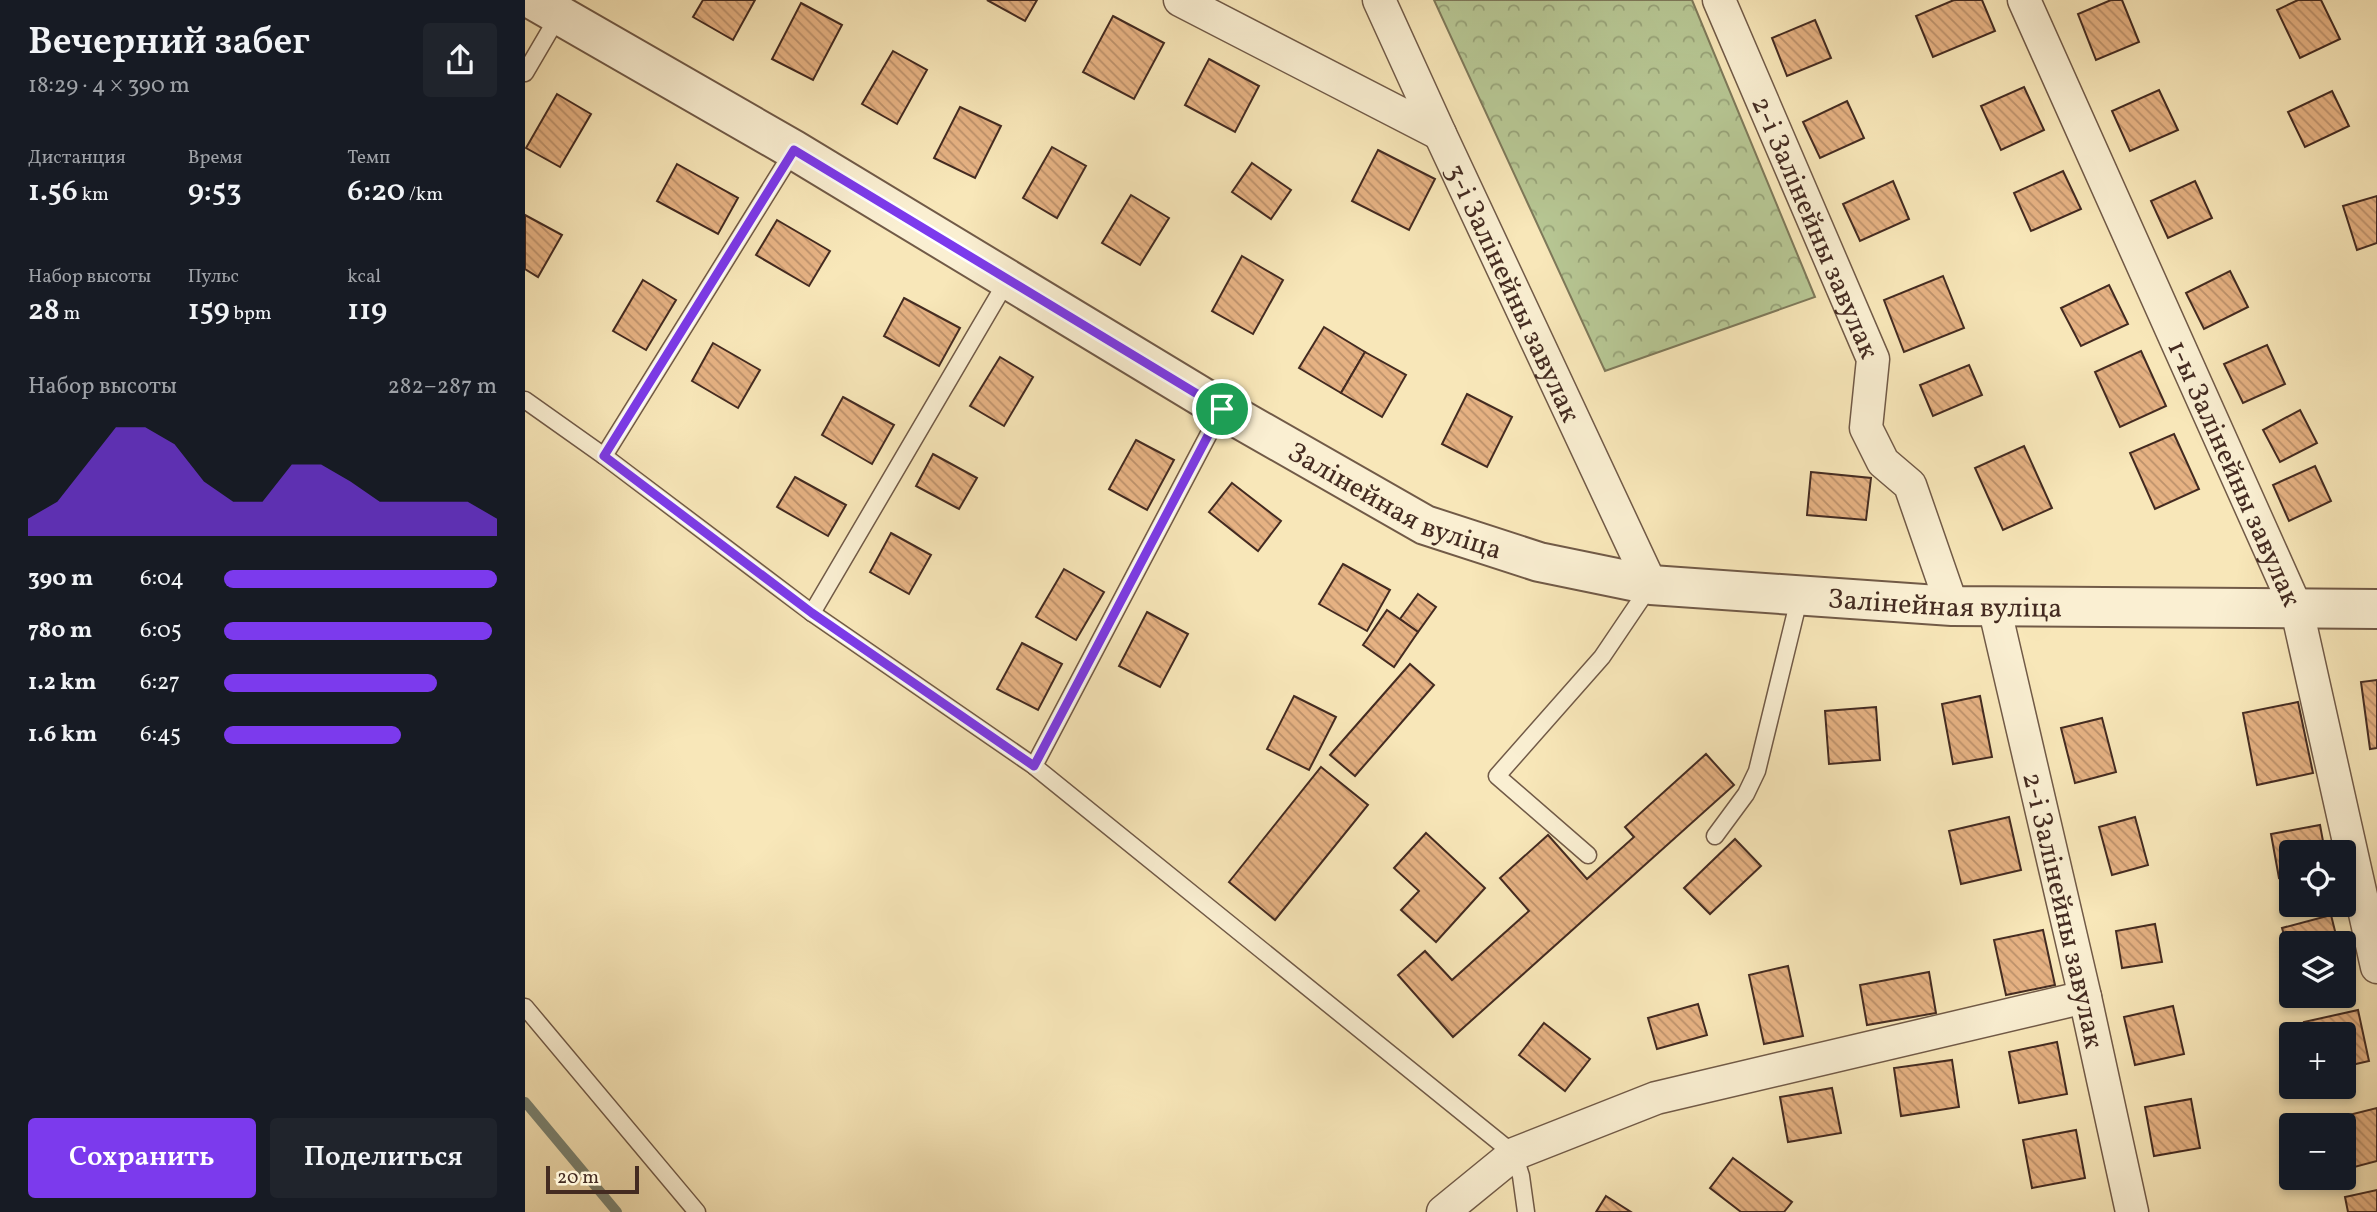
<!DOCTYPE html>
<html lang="ru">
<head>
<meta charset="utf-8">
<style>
	:root { --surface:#171b24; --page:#20242c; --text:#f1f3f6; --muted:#9ea1a6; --accent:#7c3aed }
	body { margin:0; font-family:Vollkorn,serif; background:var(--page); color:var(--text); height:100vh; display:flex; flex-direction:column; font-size:26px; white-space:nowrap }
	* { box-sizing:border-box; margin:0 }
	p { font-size:23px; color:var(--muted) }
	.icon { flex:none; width:38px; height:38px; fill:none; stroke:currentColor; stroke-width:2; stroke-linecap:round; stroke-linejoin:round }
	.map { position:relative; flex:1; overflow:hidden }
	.sheet { display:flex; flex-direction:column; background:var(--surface); width:525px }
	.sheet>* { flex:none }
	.fabs { position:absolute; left:1754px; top:840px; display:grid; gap:14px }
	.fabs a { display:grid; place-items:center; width:77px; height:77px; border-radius:7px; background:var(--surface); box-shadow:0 4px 10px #0003; font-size:35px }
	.scale { position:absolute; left:21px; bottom:18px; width:93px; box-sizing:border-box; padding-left:7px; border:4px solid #442b21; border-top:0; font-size:19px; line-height:24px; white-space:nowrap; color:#442b21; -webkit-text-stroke:5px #faefd2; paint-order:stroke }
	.pin { position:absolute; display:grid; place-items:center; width:60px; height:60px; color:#fff; margin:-30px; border:4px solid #fff; border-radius:50%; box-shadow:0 2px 7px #0007 }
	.round { display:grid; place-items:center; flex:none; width:74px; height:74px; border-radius:7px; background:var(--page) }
	.headline { display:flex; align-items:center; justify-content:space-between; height:119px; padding:0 28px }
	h1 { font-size:38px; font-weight:600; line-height:52px }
	.stats { display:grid; grid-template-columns:repeat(3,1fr); gap:10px; height:119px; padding:7px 28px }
	.stats div { display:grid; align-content:center }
	.stats b { font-size:30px; font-weight:600 }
	.stats small { font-size:19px; font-weight:400 }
	.stats p { font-size:19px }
	.chart { height:196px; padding:14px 28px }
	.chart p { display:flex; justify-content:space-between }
	.chart svg { width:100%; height:126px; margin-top:7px; fill:var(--accent); opacity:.7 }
	.button { display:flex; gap:14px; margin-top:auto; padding:14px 28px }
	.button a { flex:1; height:80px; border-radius:7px; background:var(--accent); color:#fff; font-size:28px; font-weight:600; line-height:80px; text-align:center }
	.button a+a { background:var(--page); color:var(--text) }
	ul { padding:0 28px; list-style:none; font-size:23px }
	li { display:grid; grid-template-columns:112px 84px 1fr; align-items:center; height:52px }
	li i { height:18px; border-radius:9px; background:var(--accent) }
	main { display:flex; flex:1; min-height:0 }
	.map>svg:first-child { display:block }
	.forest { fill:url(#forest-crowns); stroke:#7e795a; stroke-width:2 }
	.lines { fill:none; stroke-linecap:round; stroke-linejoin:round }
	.stream { stroke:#7a8474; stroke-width:10 }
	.building { fill:url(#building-back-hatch); stroke:#442b21; stroke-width:2 }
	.service-casing { stroke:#715a47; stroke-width:19 }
	.minor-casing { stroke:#715a47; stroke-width:35 }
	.tertiary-casing { stroke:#715a47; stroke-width:42 }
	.service { stroke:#faefd2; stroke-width:16 }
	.minor { stroke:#faefd2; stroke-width:32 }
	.tertiary { stroke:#faefd2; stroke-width:38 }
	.route-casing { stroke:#fff; stroke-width:14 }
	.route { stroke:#7c3aed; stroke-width:9 }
	.labels { text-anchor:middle; stroke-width:5; stroke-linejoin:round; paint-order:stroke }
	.street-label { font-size:28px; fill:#442b21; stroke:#faefd2 }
</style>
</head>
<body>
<main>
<section class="sheet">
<div class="headline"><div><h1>Вечерний забег</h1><p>18:29 · 4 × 390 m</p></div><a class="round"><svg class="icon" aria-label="share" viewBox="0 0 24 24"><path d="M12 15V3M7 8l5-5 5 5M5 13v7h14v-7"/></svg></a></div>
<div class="stats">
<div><p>Дистанция</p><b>1.56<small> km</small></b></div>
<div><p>Время</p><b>9:53</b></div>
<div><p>Темп</p><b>6:20<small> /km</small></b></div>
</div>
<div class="stats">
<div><p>Набор высоты</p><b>28<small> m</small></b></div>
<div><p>Пульс</p><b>159<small> bpm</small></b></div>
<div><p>kcal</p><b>119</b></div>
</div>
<div class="chart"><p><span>Набор высоты</span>282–287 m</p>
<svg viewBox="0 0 160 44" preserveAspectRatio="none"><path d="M0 44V38L10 32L20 19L30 6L40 6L50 12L60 25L70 32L80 32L90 19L100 19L110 25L120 32L130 32L140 32L150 32L160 38V44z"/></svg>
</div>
<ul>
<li><b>390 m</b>6:04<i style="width:100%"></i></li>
<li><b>780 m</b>6:05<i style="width:98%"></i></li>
<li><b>1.2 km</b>6:27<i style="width:78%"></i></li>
<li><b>1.6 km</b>6:45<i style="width:65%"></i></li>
</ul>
<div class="button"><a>Сохранить</a><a>Поделиться</a></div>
</section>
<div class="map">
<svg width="1852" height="1212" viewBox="0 0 1852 1212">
	<defs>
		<pattern id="forest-crowns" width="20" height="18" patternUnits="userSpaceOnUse" patternTransform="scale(1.75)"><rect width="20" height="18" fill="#b7c794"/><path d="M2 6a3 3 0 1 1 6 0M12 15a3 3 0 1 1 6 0" fill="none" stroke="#96a278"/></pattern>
		<pattern id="building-back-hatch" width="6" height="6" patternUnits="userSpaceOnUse" patternTransform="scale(1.75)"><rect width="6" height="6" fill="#e6b283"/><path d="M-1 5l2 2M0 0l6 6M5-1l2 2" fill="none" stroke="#bc916b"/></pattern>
	</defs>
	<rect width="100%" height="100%" fill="#f8e7b9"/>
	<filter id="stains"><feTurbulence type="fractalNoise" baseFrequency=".00286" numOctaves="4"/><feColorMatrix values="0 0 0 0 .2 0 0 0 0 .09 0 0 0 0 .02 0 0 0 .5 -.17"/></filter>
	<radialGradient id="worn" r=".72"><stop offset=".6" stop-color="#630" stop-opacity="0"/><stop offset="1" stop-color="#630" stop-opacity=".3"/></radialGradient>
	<polygon class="forest" points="909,0 1167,0 1290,297 1080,371"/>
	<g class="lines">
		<polyline class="stream" points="0,1102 92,1212"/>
	</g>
	<g class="building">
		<polygon points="178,0 230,0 208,40 168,17"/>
		<polygon points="462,0 512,0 500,21"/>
		<polygon points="1429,0 1457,0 1470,31 1408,57 1391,16"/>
		<polygon points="1586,0 1597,0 1614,42 1571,60 1553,14"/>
		<polygon points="1773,0 1796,0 1815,39 1775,58 1752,10"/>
		<polygon points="276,3 317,25 288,80 247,59"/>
		<polygon points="588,16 639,43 609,99 558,72"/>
		<polygon points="1290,20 1306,58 1262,76 1247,38"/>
		<polygon points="368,51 402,70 372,124 337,104"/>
		<polygon points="684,59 734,86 710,132 660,105"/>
		<polygon points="1499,87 1519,130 1476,150 1456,106"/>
		<polygon points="1634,90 1653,130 1605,151 1587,111"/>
		<polygon points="1807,91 1824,126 1780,147 1763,112"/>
		<polygon points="32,94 66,114 35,167 1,148"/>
		<polygon points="1322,101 1339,138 1295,158 1278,122"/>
		<polygon points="435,107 476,126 450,178 409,158"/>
		<polygon points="527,147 561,166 532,218 498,198"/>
		<polygon points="853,150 910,179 884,230 827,201"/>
		<polygon points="727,163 766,190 746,219 707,192"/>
		<polygon points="152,164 213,198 193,234 132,201"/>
		<polygon points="1538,171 1556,209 1506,231 1489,193"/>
		<polygon points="1368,181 1384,219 1335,241 1318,204"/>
		<polygon points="1670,181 1687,218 1643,238 1626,201"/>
		<polygon points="606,195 644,218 615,265 577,243"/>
		<polygon points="1852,196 1852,243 1832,250 1818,206"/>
		<polygon points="0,215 37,235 13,277 0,269"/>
		<polygon points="252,220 305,251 284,286 231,255"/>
		<polygon points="717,256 758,280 728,334 687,311"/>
		<polygon points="1705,271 1723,307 1679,329 1661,293"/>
		<polygon points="1418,276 1439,328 1379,352 1359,300"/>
		<polygon points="118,280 151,300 121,350 88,331"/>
		<polygon points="1584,285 1603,324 1556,346 1536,308"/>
		<polygon points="379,298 435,328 414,366 359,336"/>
		<polygon points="799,327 840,352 816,393 774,368"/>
		<polygon points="188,343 235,370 213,408 167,381"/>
		<polygon points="1742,345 1760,384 1718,403 1699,364"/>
		<polygon points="1616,351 1641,406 1595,427 1570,372"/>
		<polygon points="840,352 881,375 857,417 816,393"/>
		<polygon points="475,357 508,377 479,426 445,406"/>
		<polygon points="1444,365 1457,395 1408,416 1395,385"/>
		<polygon points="942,394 987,417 962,467 917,444"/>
		<polygon points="318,397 369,425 347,464 297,435"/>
		<polygon points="1775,410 1792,443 1755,462 1738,430"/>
		<polygon points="1649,434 1674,489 1630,509 1605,453"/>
		<polygon points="611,440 649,460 622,510 584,489"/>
		<polygon points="1499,446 1527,508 1478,530 1450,468"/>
		<polygon points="408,454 452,478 434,509 391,486"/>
		<polygon points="1790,466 1806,501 1764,521 1748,485"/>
		<polygon points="1286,472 1346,478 1341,520 1282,515"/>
		<polygon points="270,477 321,505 303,536 252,507"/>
		<polygon points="707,483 756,521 733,551 684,512"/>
		<polygon points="366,533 406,555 384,594 345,572"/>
		<polygon points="818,564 865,590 842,631 794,604"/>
		<polygon points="539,569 579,592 551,640 511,617"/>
		<polygon points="893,594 911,607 893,632 875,619"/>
		<polygon points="862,610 893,632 869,667 838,645"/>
		<polygon points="622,612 663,634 635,687 594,666"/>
		<polygon points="497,643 537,664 513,710 472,689"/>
		<polygon points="885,664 909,685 830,776 805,755"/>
		<polygon points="1852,680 1852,748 1845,749 1836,682"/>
		<polygon points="769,696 811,717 784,770 742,749"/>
		<polygon points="1455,696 1467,757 1428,764 1417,704"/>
		<polygon points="1773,702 1788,773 1732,785 1718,713"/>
		<polygon points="1351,707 1355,760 1304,764 1300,711"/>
		<polygon points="1577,718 1591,772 1550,783 1536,728"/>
		<polygon points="1181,754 1209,785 928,1037 873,975 900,951 927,980 1004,911 975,878 1023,835 1062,879 1109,837 1100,827"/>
		<polygon points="796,767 843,805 750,920 704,882"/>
		<polygon points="1484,817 1496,870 1436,884 1424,831"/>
		<polygon points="1610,817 1623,865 1587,875 1574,827"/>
		<polygon points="1795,825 1800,852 1766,852 1766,876 1754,878 1746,834"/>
		<polygon points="901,833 960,888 911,942 876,910 894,891 869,868"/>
		<polygon points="1210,839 1236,866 1185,914 1159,888"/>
		<polygon points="1806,915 1813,943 1766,943 1766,959 1757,928"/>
		<polygon points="1630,924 1637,962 1597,968 1591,931"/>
		<polygon points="1518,930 1530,985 1481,995 1469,940"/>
		<polygon points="1263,966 1278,1036 1239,1044 1224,975"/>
		<polygon points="1404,972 1411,1013 1342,1025 1335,985"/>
		<polygon points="1173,1004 1182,1035 1132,1049 1123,1018"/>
		<polygon points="1648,1006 1659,1054 1610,1065 1599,1017"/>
		<polygon points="1833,1010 1844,1061 1818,1067 1818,1034 1782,1034 1779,1022"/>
		<polygon points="1019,1023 1065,1059 1040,1091 994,1055"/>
		<polygon points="1532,1042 1542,1094 1494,1103 1484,1052"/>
		<polygon points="1427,1060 1434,1107 1376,1116 1369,1068"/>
		<polygon points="1307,1088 1316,1133 1263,1142 1255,1097"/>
		<polygon points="1666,1099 1675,1148 1629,1156 1620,1107"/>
		<polygon points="1852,1108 1852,1161 1818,1170 1818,1125 1801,1125 1800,1121"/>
		<polygon points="1551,1130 1560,1178 1507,1188 1498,1140"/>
		<polygon points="1208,1158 1267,1202 1259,1212 1216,1212 1185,1188"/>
		<polygon points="1852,1190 1852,1212 1823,1212 1820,1197"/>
		<polygon points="1081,1196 1106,1212 1071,1212"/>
	</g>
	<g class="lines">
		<g class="service-casing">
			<g id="service">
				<polyline points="0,73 34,15"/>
				<polyline points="0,400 79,456 287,613 509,766 989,1154 996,1176 1001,1212"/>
				<polyline points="79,456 269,150"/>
				<polyline points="287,613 483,279"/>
				<polyline points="509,766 697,409"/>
				<polyline points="1190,836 1221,794 1232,771 1275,595"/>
				<polyline points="1063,855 972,776 1077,657 1125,586"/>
				<polyline points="0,1007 172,1212"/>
			</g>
		</g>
		<g class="minor-casing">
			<g id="minor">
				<polyline points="655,0 915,134"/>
				<path id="s1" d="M854,0L915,134L1126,585"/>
				<path id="s2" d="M1194,0L1348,359L1341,428L1358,462L1385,485L1427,606"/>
				<path id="s3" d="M1499,0L1772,610L1852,967"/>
				<path id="s4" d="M1469,606L1560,997L1607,1212"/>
				<polyline points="918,1212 989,1154 1131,1098 1560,997"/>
			</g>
		</g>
		<g class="tertiary-casing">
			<g id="tertiary">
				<path id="s5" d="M8,0L269,150L697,409L900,525L1014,562L1126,585L1427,606L1852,609"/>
			</g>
		</g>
		<use href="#service" class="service"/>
		<use href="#minor" class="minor"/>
		<use href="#tertiary" class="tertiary"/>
	</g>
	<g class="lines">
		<g class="route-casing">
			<polygon id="route" points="269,150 697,409 509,766 287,613 79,456"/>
		</g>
		<use href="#route" class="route"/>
	</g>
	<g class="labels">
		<g class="street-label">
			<text dy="10" stroke="none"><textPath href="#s2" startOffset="247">2-і Залінейны завулак</textPath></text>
			<text dy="10" stroke="none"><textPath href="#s1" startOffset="322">3-і Залінейны завулак</textPath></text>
			<text dy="10" stroke="none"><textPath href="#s3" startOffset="518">1-ы Залінейны завулак</textPath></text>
			<text dy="10" stroke="none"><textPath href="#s5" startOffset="998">Залінейная вуліца</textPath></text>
			<text dy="10" stroke="none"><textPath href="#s5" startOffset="1564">Залінейная вуліца</textPath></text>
			<text dy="10" stroke="none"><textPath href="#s4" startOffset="312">2-і Залінейны завулак</textPath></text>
		</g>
	</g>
	<rect width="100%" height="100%" filter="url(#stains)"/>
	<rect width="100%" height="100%" fill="url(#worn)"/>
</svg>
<div class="fabs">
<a><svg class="icon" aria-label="locate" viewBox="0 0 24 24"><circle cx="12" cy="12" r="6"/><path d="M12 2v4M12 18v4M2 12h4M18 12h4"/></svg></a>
<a><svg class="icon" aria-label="layers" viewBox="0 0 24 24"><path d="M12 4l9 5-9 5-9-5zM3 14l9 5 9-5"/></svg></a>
<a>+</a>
<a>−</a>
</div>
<div class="scale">20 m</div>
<div class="pin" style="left:697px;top:409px;background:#1e9e55"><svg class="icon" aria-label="arrive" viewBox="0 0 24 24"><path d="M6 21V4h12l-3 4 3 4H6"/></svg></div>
</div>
</main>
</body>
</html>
